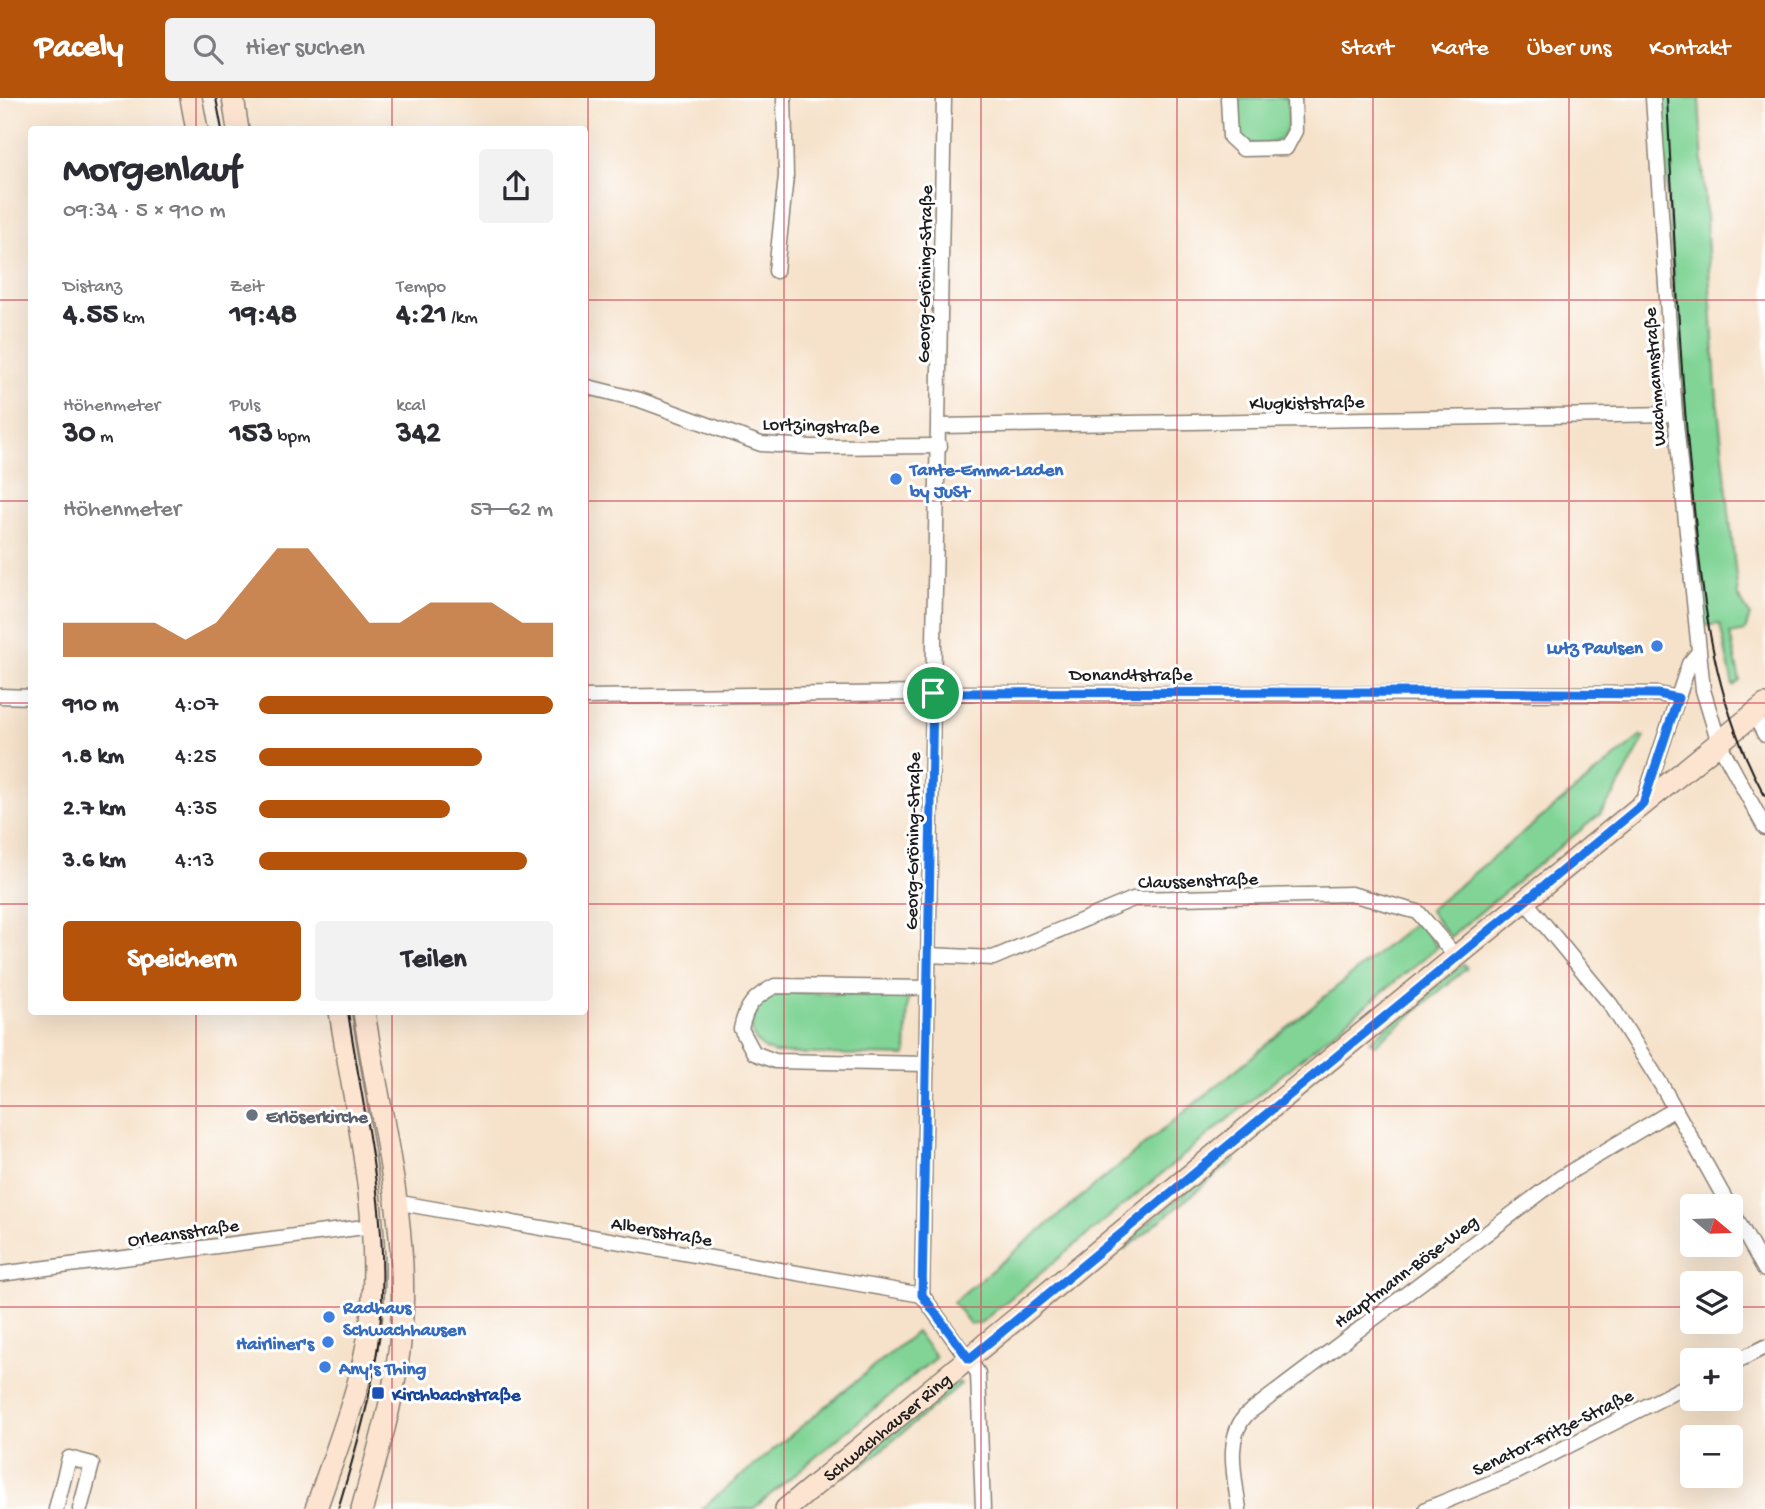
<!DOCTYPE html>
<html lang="de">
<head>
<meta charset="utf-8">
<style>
	:root { --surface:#fff; --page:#f2f2f3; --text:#2b2b33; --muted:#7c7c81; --accent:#b45309 }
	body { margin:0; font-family:"Gochi Hand",sans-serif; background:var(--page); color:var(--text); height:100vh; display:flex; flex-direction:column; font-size:26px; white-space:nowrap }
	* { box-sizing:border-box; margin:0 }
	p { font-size:23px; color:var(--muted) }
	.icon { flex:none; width:38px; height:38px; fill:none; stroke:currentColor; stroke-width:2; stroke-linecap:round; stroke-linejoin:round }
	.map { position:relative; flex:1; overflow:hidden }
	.sheet { position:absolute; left:28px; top:28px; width:560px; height:889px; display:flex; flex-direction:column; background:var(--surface); border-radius:7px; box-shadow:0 7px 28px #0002 }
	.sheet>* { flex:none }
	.needle { width:46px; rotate:109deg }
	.buttons { position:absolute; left:1680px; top:1096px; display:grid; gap:14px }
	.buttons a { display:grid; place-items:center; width:63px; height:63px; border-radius:7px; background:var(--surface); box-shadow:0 7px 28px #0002; font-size:35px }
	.pin { position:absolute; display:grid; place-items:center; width:60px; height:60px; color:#fff; margin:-30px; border:4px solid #fff; border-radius:50%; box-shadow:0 2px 7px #0007 }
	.round { display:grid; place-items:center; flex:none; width:74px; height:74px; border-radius:7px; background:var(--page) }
	.overview { display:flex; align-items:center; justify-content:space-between; height:119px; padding:0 35px }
	h1 { font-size:38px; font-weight:800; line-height:52px }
	.stats { display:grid; grid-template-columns:repeat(3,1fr); gap:10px; height:119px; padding:7px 35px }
	.stats div { display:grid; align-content:center }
	.stats b { font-size:30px; font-weight:800 }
	.stats small { font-size:19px; font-weight:400 }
	.stats p { font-size:19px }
	.chart { height:196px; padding:14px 35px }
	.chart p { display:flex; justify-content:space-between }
	.chart svg { width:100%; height:126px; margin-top:7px; fill:var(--accent); opacity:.7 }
	.primary-button { display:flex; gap:14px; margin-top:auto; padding:14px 35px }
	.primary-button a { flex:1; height:80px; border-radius:7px; background:var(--accent); color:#fff; font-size:28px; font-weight:800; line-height:80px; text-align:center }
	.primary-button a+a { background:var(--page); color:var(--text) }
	ul { padding:0 35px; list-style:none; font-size:23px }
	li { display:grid; grid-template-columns:112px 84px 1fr; align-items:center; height:52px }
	li i { height:18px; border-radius:9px; background:var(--accent) }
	header { display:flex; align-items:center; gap:42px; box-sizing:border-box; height:98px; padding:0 35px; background:var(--accent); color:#fff }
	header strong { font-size:33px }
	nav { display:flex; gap:38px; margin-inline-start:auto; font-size:24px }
	.search { width:490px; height:63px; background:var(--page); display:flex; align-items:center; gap:18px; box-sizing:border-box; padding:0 24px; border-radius:7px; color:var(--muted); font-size:26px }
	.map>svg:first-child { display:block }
	.green { fill:#81d496; stroke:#4e7859; stroke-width:2 }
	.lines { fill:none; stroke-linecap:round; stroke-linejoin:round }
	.minor-casing { stroke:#897f73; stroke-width:17 }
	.secondary-casing { stroke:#897f73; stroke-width:24 }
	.minor { stroke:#fff; stroke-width:14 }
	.secondary { stroke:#fde4d1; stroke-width:21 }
	.tram { stroke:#1c1c1c; stroke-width:2 }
	.route-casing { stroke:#fff; stroke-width:14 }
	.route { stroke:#1a73e8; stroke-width:9 }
	.grid { fill:none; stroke:#d1495b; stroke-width:2; stroke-opacity:0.55 }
	.shop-dot { fill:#3f7fe0; stroke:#fff; stroke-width:2.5 }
	.worship-dot { fill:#6b7280; stroke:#fff; stroke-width:2.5 }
	.transit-dot { fill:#1a4fb4; stroke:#fff; stroke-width:2.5 }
	.labels { text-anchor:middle; stroke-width:6; stroke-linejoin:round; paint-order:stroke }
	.street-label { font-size:19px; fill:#1c1c1c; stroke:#fff }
	.shop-label { font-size:19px; font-weight:bold; fill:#366cbe; stroke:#fff; text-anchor:start }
	.worship-label { font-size:19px; font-weight:bold; fill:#5b616d; stroke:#fff; text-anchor:start }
	.transit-label { font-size:19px; font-weight:bold; fill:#164399; stroke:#fff; text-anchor:start }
</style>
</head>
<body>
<header>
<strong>Pacely</strong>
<div class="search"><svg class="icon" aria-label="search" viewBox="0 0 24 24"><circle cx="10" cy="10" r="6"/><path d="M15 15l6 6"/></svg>Hier suchen</div>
<nav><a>Start</a><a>Karte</a><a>Über uns</a><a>Kontakt</a></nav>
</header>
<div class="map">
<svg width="1765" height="1411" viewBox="0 0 1765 1411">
	<rect width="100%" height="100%" fill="#fff"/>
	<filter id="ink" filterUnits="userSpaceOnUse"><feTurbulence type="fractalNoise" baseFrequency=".0143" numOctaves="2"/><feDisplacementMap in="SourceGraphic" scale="14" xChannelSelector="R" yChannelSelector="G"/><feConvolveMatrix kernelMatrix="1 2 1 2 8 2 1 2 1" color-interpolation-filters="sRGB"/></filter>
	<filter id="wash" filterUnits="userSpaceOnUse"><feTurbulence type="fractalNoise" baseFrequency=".00686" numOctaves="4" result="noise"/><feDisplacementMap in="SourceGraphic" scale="28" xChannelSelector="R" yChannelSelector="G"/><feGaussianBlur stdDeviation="1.57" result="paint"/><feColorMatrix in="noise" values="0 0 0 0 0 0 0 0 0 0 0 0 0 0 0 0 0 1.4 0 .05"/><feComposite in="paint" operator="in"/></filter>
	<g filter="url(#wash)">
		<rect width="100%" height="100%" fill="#f6e2ca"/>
		<g class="green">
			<path d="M1233,0H1288C1288,12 1291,27 1283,38C1271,52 1244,48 1236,33C1231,24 1233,10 1233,0Z"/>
			<polygon points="1661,0 1699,0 1716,290 1738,498 1750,517 1745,533 1730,536 1740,583 1733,588 1720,526 1702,528 1685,362"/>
			<polygon points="1641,638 1645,639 1615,695 1600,716 1450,839 1429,812"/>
			<polygon points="1417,823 1437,849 979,1226 970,1226 953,1204"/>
			<polygon points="1463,866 1467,870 1375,947 1370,943"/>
			<path d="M785,894L908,898L906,958L774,955C748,945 747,926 758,903Z"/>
			<polygon points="1231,1058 1235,1062 1124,1152 1121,1147"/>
			<polygon points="916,1234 936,1259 753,1411 701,1411"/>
			<polygon points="959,1284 961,1286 861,1369 857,1364 952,1286"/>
		</g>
	</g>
	<g filter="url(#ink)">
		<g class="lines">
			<g class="minor-casing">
				<g id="minor">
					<polyline points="944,0 922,1197 978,1275 983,1411"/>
					<polyline points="1228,0 1230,39 1243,51 1286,50 1295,33 1294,0"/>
					<polyline points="1653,0 1675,316 1703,592 1719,645 1765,730"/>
					<polyline points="776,173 786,78 784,0"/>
					<polyline points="584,288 640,302 761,346 811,349 940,348"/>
					<polyline points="940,328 1675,316"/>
					<polyline points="0,598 32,599"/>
					<polyline points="584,599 926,595 1658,596 1678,600"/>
					<polyline points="1754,616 1765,637"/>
					<polyline points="1643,705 1689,566 1698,555"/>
					<polyline points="1525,803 1611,907 1662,988 1729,1108"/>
					<polyline points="928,857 993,860 1133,801 1351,796 1418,814 1457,860"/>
					<path d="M927,966L775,963L754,955L741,931C746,907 754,899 775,888L928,890"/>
					<polyline points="395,1104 922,1197"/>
					<polyline points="1731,1111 1765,1172"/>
					<polyline points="0,1176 372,1128"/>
					<polyline points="1731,1266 1765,1249"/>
					<polyline points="56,1411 69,1360 92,1366 80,1411"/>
					<path d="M1239,1411C1235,1380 1224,1340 1247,1316L1560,1080L1675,1011"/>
					<polyline points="1426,1411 1517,1374 1692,1285"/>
				</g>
			</g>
			<g class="secondary-casing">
				<g id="secondary">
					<polyline points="191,0 197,32"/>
					<polyline points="233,0 238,32"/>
					<path d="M316,1411C339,1342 369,1273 373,1200C379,1109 354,1004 340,914"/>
					<path d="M362,1411C378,1353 396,1295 401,1235C410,1128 380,1019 364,914"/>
					<path id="s1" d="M786,1411L1327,964L1765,607"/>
				</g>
			</g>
			<use href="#minor" class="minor"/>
			<use href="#secondary" class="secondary"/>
			<g class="tram">
				<polyline points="216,0 222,32"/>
				<path d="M1667,0C1674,130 1679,261 1692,391C1703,500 1711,600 1765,698"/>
				<path d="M338,1411C359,1342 380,1271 382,1198C386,1103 362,1007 348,914"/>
			</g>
		</g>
	</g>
	<g class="lines" filter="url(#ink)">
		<g class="route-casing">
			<polygon id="route" points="1447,594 1658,596 1678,600 1643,706 969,1261 922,1197 933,595"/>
		</g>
		<use href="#route" class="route"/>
	</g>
	<path class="grid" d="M196,0V32M392,0V32M588,0V1411M784,0V1411M981,0V1411M1177,0V1411M1373,0V1411M1569,0V1411M0,202H32M584,202H1765M0,403H32M584,403H1765M0,605H32M584,605H1765M0,806H32M584,806H1765M196,914V1411M392,914V1411M0,1008H1765M0,1209H1692M1731,1209H1765"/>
	<g class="shop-dot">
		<circle cx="896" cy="381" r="7"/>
		<circle cx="1657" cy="548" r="7"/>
		<circle cx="329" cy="1219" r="7"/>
		<circle cx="328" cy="1244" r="7"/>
		<circle cx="325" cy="1269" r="7"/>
	</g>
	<circle class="worship-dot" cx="252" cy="1017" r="7"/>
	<rect class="transit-dot" x="371" y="1288" width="14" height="14" rx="3.5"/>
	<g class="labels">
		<g class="street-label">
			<text transform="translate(923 176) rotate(-89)" y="7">Georg-Gröning-Straße</text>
			<text transform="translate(1653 279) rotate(-94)" y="7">Wachmannstraße</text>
			<text transform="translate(1307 303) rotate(-1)" y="7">Klugkiststraße</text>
			<text transform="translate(821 326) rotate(2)" y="7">Lortzingstraße</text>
			<text x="1131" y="582">Donandtstraße</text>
			<text transform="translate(911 743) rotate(-89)" y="7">Georg-Gröning-Straße</text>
			<text transform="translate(1198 781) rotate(-2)" y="7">Claussenstraße</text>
			<text transform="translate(662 1132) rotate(10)" y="7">Albersstraße</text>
			<text transform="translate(183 1133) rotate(-8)" y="7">Orleansstraße</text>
			<text transform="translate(1405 1172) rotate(-37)" y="7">Hauptmann-Böse-Weg</text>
			<text dy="7" stroke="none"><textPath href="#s1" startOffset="130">Schwachhauser Ring</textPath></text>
			<text transform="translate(1552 1333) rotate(-26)" y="7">Senator-Fritze-Straße</text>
		</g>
		<g class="shop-label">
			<text x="910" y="377">Tante-Emma-Laden<tspan x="910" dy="22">by JuSt</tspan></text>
			<text x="1643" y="555" text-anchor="end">Lutz Paulsen</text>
			<text x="343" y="1215">Radhaus<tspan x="343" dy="22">Schwachhausen</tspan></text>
			<text x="314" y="1251" text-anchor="end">Hairliner's</text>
			<text x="339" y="1276">Any's Thing</text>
		</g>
		<g class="worship-label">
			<text x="266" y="1024">Erlöserkirche</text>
		</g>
		<g class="transit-label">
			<text x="392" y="1302">Kirchbachstraße</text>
		</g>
	</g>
</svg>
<div class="buttons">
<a><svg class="needle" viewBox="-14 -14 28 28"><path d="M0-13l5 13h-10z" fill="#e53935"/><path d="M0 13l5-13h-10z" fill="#7c7c81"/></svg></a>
<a><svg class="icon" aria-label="layers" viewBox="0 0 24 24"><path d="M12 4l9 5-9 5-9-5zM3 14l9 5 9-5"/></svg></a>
<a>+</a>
<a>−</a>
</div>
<div class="pin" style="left:933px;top:595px;background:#1e9e55"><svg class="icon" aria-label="arrive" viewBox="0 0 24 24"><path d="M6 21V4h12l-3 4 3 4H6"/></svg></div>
<section class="sheet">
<div class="overview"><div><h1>Morgenlauf</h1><p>09:34 · 5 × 910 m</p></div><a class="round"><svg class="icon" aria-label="share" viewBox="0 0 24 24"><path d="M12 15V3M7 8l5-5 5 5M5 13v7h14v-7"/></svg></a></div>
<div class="stats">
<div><p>Distanz</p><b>4.55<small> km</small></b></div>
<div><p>Zeit</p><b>19:48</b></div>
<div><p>Tempo</p><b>4:21<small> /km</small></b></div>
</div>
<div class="stats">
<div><p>Höhenmeter</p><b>30<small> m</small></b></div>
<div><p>Puls</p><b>153<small> bpm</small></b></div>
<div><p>kcal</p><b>342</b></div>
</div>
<div class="chart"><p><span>Höhenmeter</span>57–62 m</p>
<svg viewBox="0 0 160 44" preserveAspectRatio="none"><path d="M0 44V32L10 32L20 32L30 32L40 38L50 32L60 19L70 6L80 6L90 19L100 32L110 32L120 25L130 25L140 25L150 32L160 32V44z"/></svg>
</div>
<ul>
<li><b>910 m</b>4:07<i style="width:100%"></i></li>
<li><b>1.8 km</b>4:25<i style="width:76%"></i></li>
<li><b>2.7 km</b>4:35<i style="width:65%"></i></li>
<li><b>3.6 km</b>4:13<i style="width:91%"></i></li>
</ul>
<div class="primary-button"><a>Speichern</a><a>Teilen</a></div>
</section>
</div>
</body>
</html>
